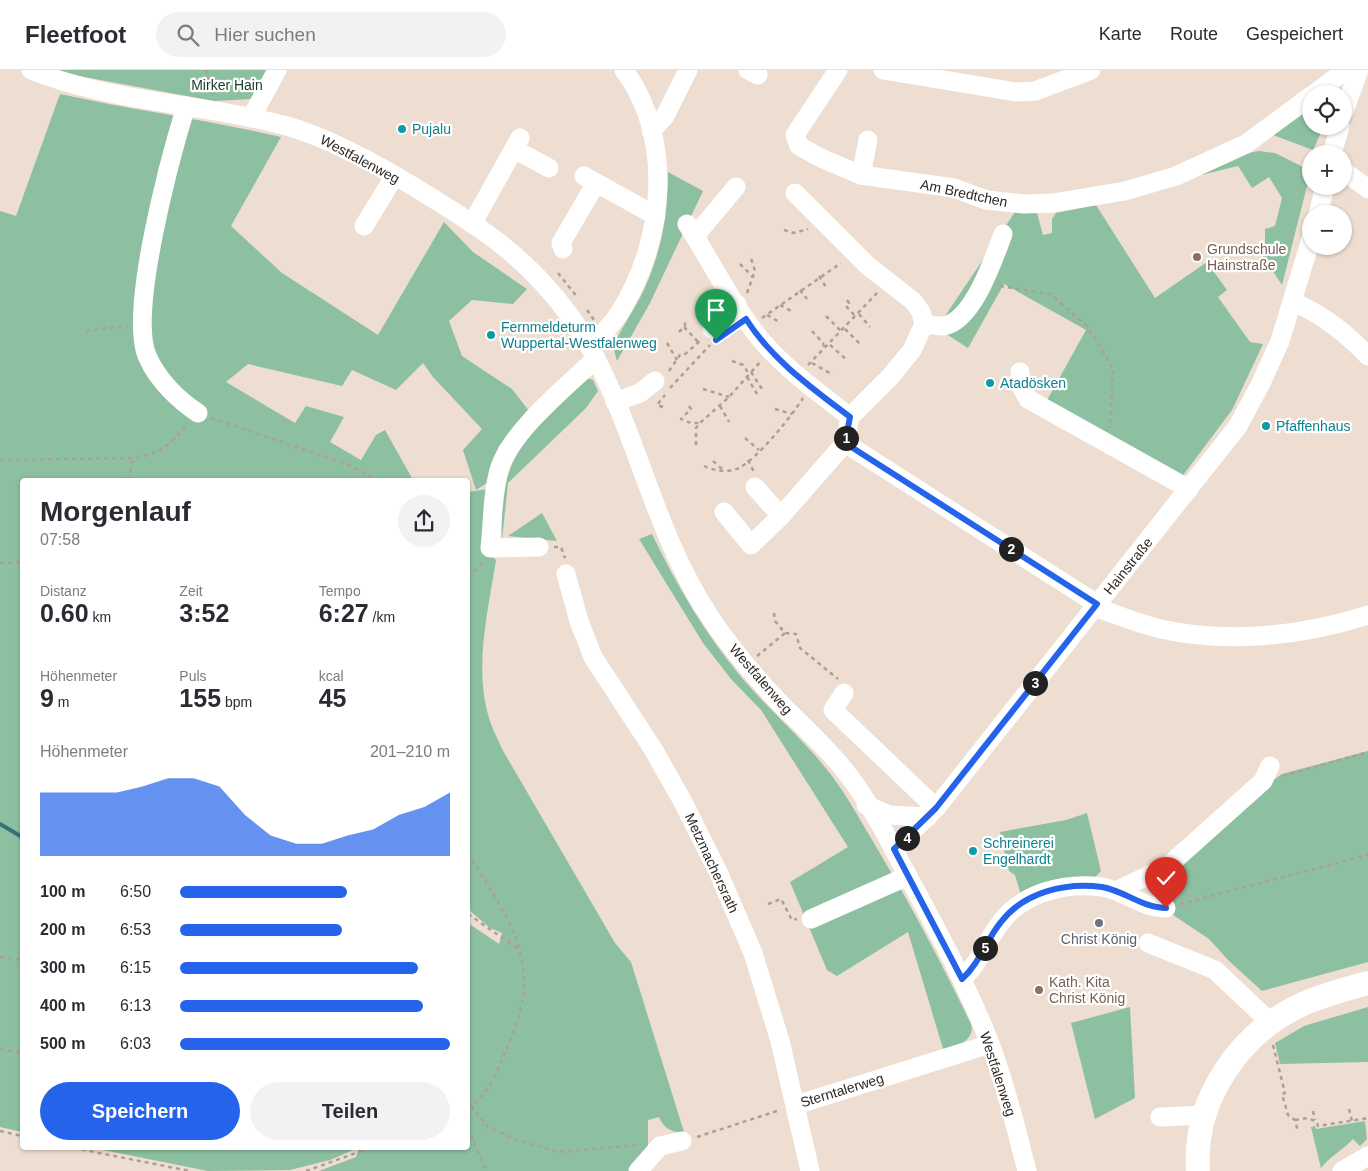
<!DOCTYPE html>
<html lang="de">
<head>
<meta charset="utf-8">
<style>
	:root { --surface:#fff; --page:#f2f2f3; --text:#2b2b33; --muted:#7c7c81; --line:#e1e1e2; --accent:#2563eb }
	body { margin:0; font-family:Helvetica,sans-serif; background:var(--page); color:var(--text); height:100vh; display:flex; flex-direction:column; font-size:19px; white-space:nowrap }
	* { box-sizing:border-box; margin:0 }
	p { font-size:16px; color:var(--muted) }
	.icon { flex:none; width:28px; height:28px; fill:none; stroke:currentColor; stroke-width:2; stroke-linecap:round; stroke-linejoin:round }
	.map { position:relative; flex:1; overflow:hidden }
	.details { position:absolute; left:20px; top:408px; width:450px; height:672px; display:flex; flex-direction:column; background:var(--surface); border-radius:5px; box-shadow:0 1px 4px #0004 }
	.details>* { flex:none }
	.buttons { position:absolute; left:1302px; top:15px; display:grid; gap:10px }
	.buttons a { display:grid; place-items:center; width:50px; height:50px; border-radius:50%; background:var(--surface); box-shadow:0 1px 4px #0004; font-size:25px }
	.pin { position:absolute; display:grid; place-items:center; width:42px; height:42px; color:#fff; margin:-51px -21px; border-radius:50% 50% 50% 0; rotate:-45deg; box-shadow:0 0 5px #0007 }
	.pin .icon { rotate:45deg }
	.km { position:absolute; width:25px; height:25px; margin:-12px; border-radius:50%; background:#222; color:#fff; font-size:14px; line-height:25px; text-align:center }
	.round { display:grid; place-items:center; flex:none; width:52px; height:52px; border-radius:26px; background:var(--page) }
	.overview { display:flex; align-items:center; justify-content:space-between; height:85px; padding:0 20px }
	h1 { font-size:28px; font-weight:700; line-height:38px }
	.metrics { display:grid; grid-template-columns:repeat(3,1fr); gap:8px; height:85px; padding:5px 20px }
	.metrics div { display:grid; align-content:center }
	.metrics b { font-size:25px; font-weight:700 }
	.metrics small { font-size:14px; font-weight:400 }
	.metrics p { font-size:14px }
	.chart { height:140px; padding:10px 20px }
	.chart p { display:flex; justify-content:space-between }
	.chart svg { width:100%; height:90px; margin-top:5px; fill:var(--accent); opacity:.7 }
	.primary-button { display:flex; gap:10px; margin-top:auto; padding:10px 20px }
	.primary-button a { flex:1; height:58px; border-radius:30px; background:var(--accent); color:#fff; font-size:20px; font-weight:700; line-height:58px; text-align:center }
	.primary-button a+a { background:var(--page); color:var(--text) }
	ul { padding:0 20px; list-style:none; font-size:16px }
	li { display:grid; grid-template-columns:80px 60px 1fr; align-items:center; height:38px }
	li i { height:12px; border-radius:6px; background:var(--accent) }
	header { display:flex; align-items:center; gap:30px; box-sizing:border-box; height:70px; padding:0 25px; background:var(--surface); border-bottom:1px solid var(--line) }
	header strong { font-size:24px }
	nav { display:flex; gap:28px; margin-inline-start:auto; font-size:18px }
	.search { width:350px; height:45px; background:var(--page); display:flex; align-items:center; gap:12px; box-sizing:border-box; padding:0 18px; border-radius:28px; color:var(--muted); font-size:19px }
	.map>svg:first-child { display:block }
	.green { fill:#8cc0a0 }
	.lines { fill:none; stroke-linecap:round; stroke-linejoin:round }
	.stream { stroke:#347474; stroke-width:4 }
	.path { stroke:#aca096; stroke-width:2.5; stroke-dasharray:4 4; stroke-linecap:butt }
	.minor { stroke:#fff; stroke-width:19 }
	.major { stroke:#fff; stroke-width:24 }
	.route-casing { stroke:#fff; stroke-width:10 }
	.route { stroke:#2563eb; stroke-width:6 }
	.culture-dot { fill:#0f9aa8; stroke:#fff; stroke-width:2 }
	.education-dot { fill:#8d6e63; stroke:#fff; stroke-width:2 }
	.worship-dot { fill:#6b7280; stroke:#fff; stroke-width:2 }
	.labels { text-anchor:middle; stroke-width:4.5; stroke-linejoin:round; paint-order:stroke }
	.park-label { font-size:14px; fill:#163a26; stroke:#fff }
	.culture-label { font-size:14px; fill:#0d838f; stroke:#fff; text-anchor:start }
	.street-label { font-size:14px; fill:#2e2823; stroke:#fff }
	.education-label { font-size:14px; fill:#785e54; stroke:#fff; text-anchor:start }
	.worship-label { font-size:14px; fill:#5b616d; stroke:#fff }
</style>
</head>
<body>
<header>
<strong>Fleetfoot</strong>
<div class="search"><svg class="icon" aria-label="search" viewBox="0 0 24 24"><circle cx="10" cy="10" r="6"/><path d="M15 15l6 6"/></svg>Hier suchen</div>
<nav><a>Karte</a><a>Route</a><a>Gespeichert</a></nav>
</header>
<div class="map">
<svg width="1368" height="1101" viewBox="0 0 1368 1101">
	<rect width="100%" height="100%" fill="#edded1"/>
	<g class="green">
		<polygon points="57,0 269,0 253,29 214,31 68,4"/>
		<path d="M60,24C133,40 208,50 281,67L231,156L282,203L378,265L444,152L473,182L527,219L513,234L472,230L449,251L462,286L512,319L529,341L499,376L487,413L476,420L463,380L482,359L433,307L423,293L396,320L352,300L342,316L248,294L226,312L295,353L306,336L344,347L330,372L361,390L376,365L385,360L413,410H22V1062L0,1057V141L16,146Z"/>
		<polygon points="1311,30 1311,56 1324,56 1313,80 1273,65"/>
		<polygon points="1259,81 1275,83 1307,99 1310,104 1282,215 1261,183 1265,176 1265,159 1275,156 1282,128 1269,107 1252,118 1238,96 1197,106 1248,83"/>
		<path d="M668,102L703,121L650,233L617,291L613,276C624,253 640,232 649,208C663,174 668,139 668,102Z"/>
		<polygon points="1096,135 1155,228 1207,192 1227,220 1218,227 1250,272 1263,274 1232,340 1181,408 1046,332 1086,260 1004,214 968,278 937,258 1017,139 1037,143 1043,165 1052,163 1052,149 1056,143"/>
		<path d="M587,308L593,310L598,321L586,338L508,413L502,470C497,385 528,367 582,310Z"/>
		<path d="M487,419L485,479L496,490C488,542 473,599 490,651C493,660 498,670 502,679L615,873L631,892L684,1062C672,1063 663,1058 659,1047L648,1050V1077L632,1101H319L356,1087L359,1078H468V853L499,874L502,863L490,858L468,839V422Z"/>
		<polygon points="542,443 557,471 508,466"/>
		<path d="M652,464C677,516 705,564 742,608C771,642 805,671 832,706C849,729 863,755 878,780C912,837 942,894 971,954C976,970 955,977 944,982L908,862L837,906L827,900L790,812L848,777L761,640L731,609L703,573L639,469Z"/>
		<polygon points="1368,681 1368,892 1262,921 1229,891 1209,869 1170,843 1159,806 1256,722 1282,704"/>
		<polygon points="1087,743 1101,801 1091,812 1021,825 1015,805 1009,801 1000,762 1066,750"/>
		<polygon points="1130,937 1135,1028 1095,1049 1071,953"/>
		<polygon points="1368,937 1368,992 1280,994 1275,973 1304,956"/>
		<path d="M1365,1051L1367,1069L1360,1076L1353,1069C1343,1080 1330,1086 1321,1098L1311,1057L1315,1056L1316,1059Z"/>
		<polygon points="93,1078 358,1078 330,1090 290,1100 208,1101"/>
	</g>
	<g class="lines">
		<polyline class="stream" points="0,754 22,767"/>
		<g class="path">
			<polyline points="206,0 213,25"/>
			<polyline points="784,160 794,163 808,159"/>
			<polyline points="740,194 753,207"/>
			<polyline points="558,203 578,228"/>
			<polyline points="819,206 826,217"/>
			<polyline points="1000,216 1050,224 1087,256 1113,298 1110,358"/>
			<polyline points="800,220 807,229"/>
			<polyline points="747,223 755,201 750,185"/>
			<polyline points="847,230 849,233 846,236 856,247"/>
			<polyline points="780,235 793,242"/>
			<polyline points="587,240 594,250"/>
			<polyline points="859,244 870,257"/>
			<polyline points="767,245 781,253"/>
			<polyline points="826,246 842,262"/>
			<polyline points="762,248 841,193"/>
			<polyline points="684,257 699,273"/>
			<polyline points="845,259 860,274"/>
			<polyline points="86,261 127,256"/>
			<polyline points="812,261 823,273 825,280"/>
			<polyline points="679,262 685,256 685,252"/>
			<polyline points="667,273 677,290"/>
			<polyline points="830,275 847,290"/>
			<polyline points="732,291 743,295 749,304"/>
			<polyline points="812,293 833,305"/>
			<polyline points="808,295 878,222"/>
			<polyline points="669,301 680,285 684,285 701,270"/>
			<polyline points="751,302 762,319"/>
			<polyline points="747,307 757,324"/>
			<polyline points="670,318 710,275"/>
			<polyline points="703,319 729,327"/>
			<polyline points="689,336 691,339 681,349 691,353 699,353"/>
			<polyline points="720,336 729,352"/>
			<polyline points="663,337 657,335 665,325"/>
			<polyline points="775,339 792,344"/>
			<polyline points="211,348 349,395 377,410"/>
			<polyline points="745,368 759,380"/>
			<polyline points="696,375 696,358 700,353 729,327 761,291"/>
			<path d="M0,390L136,388C165,382 169,374 188,354"/>
			<polyline points="748,390 754,402"/>
			<polyline points="713,391 723,400"/>
			<path d="M704,396C714,401 729,403 739,398C757,389 792,346 803,328"/>
			<polyline points="128,410 133,389"/>
			<polyline points="554,477 561,477 565,488"/>
			<polyline points="0,493 22,492"/>
			<polyline points="468,507 485,491"/>
			<polyline points="774,543 775,551 785,563 796,564 800,578 838,609"/>
			<polyline points="757,586 785,563"/>
			<polyline points="1283,706 1368,682"/>
			<path d="M468,783C492,824 523,861 524,911C525,935 513,963 504,985C497,1003 486,1028 468,1038"/>
			<polyline points="768,834 781,829 792,850 797,849"/>
			<polyline points="1180,834 1368,785"/>
			<polyline points="468,844 520,880"/>
			<polyline points="0,887 22,890"/>
			<polyline points="1273,975 1285,1023 1282,1024 1288,1045 1295,1050 1298,1062"/>
			<polyline points="0,979 22,983"/>
			<polyline points="471,1036 488,1057 517,1070 558,1082 639,1075"/>
			<polyline points="1349,1039 1352,1051"/>
			<polyline points="1313,1041 1315,1050"/>
			<polyline points="1295,1050 1308,1048 1317,1052 1318,1056 1368,1048"/>
			<polyline points="468,1058 486,1101"/>
			<polyline points="0,1061 22,1066"/>
			<polyline points="697,1067 780,1040"/>
			<polyline points="74,1078 190,1101"/>
			<polyline points="306,1101 370,1078"/>
		</g>
		<g class="minor">
			<path d="M31,0C113,33 202,33 287,56C346,73 419,119 470,152C521,185 566,231 594,285C639,370 656,466 710,547C729,576 752,603 775,628C797,651 822,673 842,697C866,726 887,766 904,799C935,856 965,911 989,971C1005,1013 1016,1058 1027,1101"/>
			<polyline points="748,0 758,5"/>
			<polyline points="838,0 795,65 799,76 823,89 861,105 954,118 986,130 1024,134 1053,133 1125,121 1176,106 1246,74 1311,26"/>
			<polyline points="883,0 1016,22 1035,21 1091,0"/>
			<polyline points="1314,24 1346,0"/>
			<path d="M186,36C171,85 127,245 148,288C158,310 178,330 198,343"/>
			<polyline points="1344,41 1359,0"/>
			<polyline points="251,48 277,0"/>
			<polyline points="651,61 665,46 688,0"/>
			<polyline points="514,79 549,98"/>
			<polyline points="1332,84 1340,56"/>
			<polyline points="1344,101 1368,119"/>
			<polyline points="861,105 868,70"/>
			<polyline points="584,106 656,146"/>
			<polyline points="795,123 868,196 913,231 921,242 924,254"/>
			<polyline points="1318,144 1325,116"/>
			<polyline points="472,154 520,68"/>
			<path d="M687,154C713,194 738,247 771,281C795,306 823,326 850,347"/>
			<polyline points="364,156 394,107"/>
			<path d="M1003,164C994,188 973,252 943,256C937,256 930,255 924,254L912,280L890,307L850,347L845,373L1097,534"/>
			<polyline points="695,166 736,117"/>
			<polyline points="563,179 561,173 596,113"/>
			<path d="M1293,232C1322,244 1347,264 1368,286"/>
			<polyline points="712,259 737,234"/>
			<path d="M590,277C600,266 612,255 620,242C664,172 675,70 624,0"/>
			<polyline points="1020,302 1021,316 1028,329 1189,419"/>
			<polyline points="615,332 640,323 655,311"/>
			<polyline points="755,417 781,446"/>
			<polyline points="724,442 751,475 781,446 845,373"/>
			<path d="M539,477L490,478C493,452 492,422 500,397C514,358 566,318 596,288"/>
			<polyline points="566,504 579,551 593,587 653,679 683,732 718,802 753,883 780,971 810,1101"/>
			<path d="M1095,537C1117,545 1138,554 1161,559C1228,574 1302,566 1368,545"/>
			<polyline points="844,623 833,640 936,738"/>
			<polyline points="866,735 889,745 928,747"/>
			<polyline points="894,779 936,738 1238,356 1261,313 1280,271 1311,169"/>
			<polyline points="1118,820 1168,796 1263,711 1270,696"/>
			<polyline points="811,849 908,806"/>
			<polyline points="1148,873 1215,900 1271,953"/>
			<path d="M962,909C980,893 987,870 1001,852C1024,822 1066,812 1102,817C1125,821 1143,838 1166,838"/>
			<polyline points="796,1035 990,974"/>
			<polyline points="1160,1047 1204,1045"/>
			<polyline points="638,1101 660,1076 682,1071"/>
			<polyline points="1342,1101 1368,1086"/>
		</g>
		<path class="major" d="M1198,1101C1193,1030 1239,963 1303,934C1323,925 1346,919 1368,913"/>
	</g>
	<g class="lines">
		<g class="route-casing">
			<path id="route" d="M716,270L746,249C772,290 812,318 850,347L845,373L1097,534L936,738L894,779L962,909C980,893 986,870 1001,852C1024,822 1066,812 1102,817C1125,821 1143,838 1166,838"/>
		</g>
		<use href="#route" class="route"/>
	</g>
	<g class="culture-dot">
		<circle cx="402" cy="59" r="5"/>
		<circle cx="491" cy="265" r="5"/>
		<circle cx="990" cy="313" r="5"/>
		<circle cx="1266" cy="356" r="5"/>
		<circle cx="973" cy="781" r="5"/>
	</g>
	<g class="education-dot">
		<circle cx="1197" cy="187" r="5"/>
		<circle cx="1039" cy="920" r="5"/>
	</g>
	<circle class="worship-dot" cx="1099" cy="853" r="5"/>
	<g class="labels">
		<g class="park-label">
			<text x="227" y="20">Mirker Hain</text>
		</g>
		<g class="culture-label">
			<text x="412" y="64">Pujalu</text>
			<text x="501" y="262">Fernmeldeturm<tspan x="501" dy="16">Wuppertal-Westfalenweg</tspan></text>
			<text x="1000" y="318">Atadösken</text>
			<text x="1276" y="361">Pfaffenhaus</text>
			<text x="983" y="778">Schreinerei<tspan x="983" dy="16">Engelhardt</tspan></text>
		</g>
		<g class="street-label">
			<text transform="translate(360 89) rotate(28)" y="5">Westfalenweg</text>
			<text transform="translate(964 123) rotate(12)" y="5">Am Bredtchen</text>
			<text transform="translate(1128 496) rotate(-51)" y="5">Hainstraße</text>
			<text transform="translate(761 609) rotate(49)" y="5">Westfalenweg</text>
			<text transform="translate(712 793) rotate(65)" y="5">Metzmachersrath</text>
			<text transform="translate(998 1004) rotate(72)" y="5">Westfalenweg</text>
			<text transform="translate(842 1020) rotate(-17)" y="5">Sterntalerweg</text>
		</g>
		<g class="education-label">
			<text x="1207" y="184">Grundschule<tspan x="1207" dy="16">Hainstraße</tspan></text>
			<text x="1049" y="917">Kath. Kita<tspan x="1049" dy="16">Christ König</tspan></text>
		</g>
		<g class="worship-label">
			<text x="1099" y="874">Christ König</text>
		</g>
	</g>
</svg>
<div class="buttons">
<a><svg class="icon" aria-label="locate" viewBox="0 0 24 24"><circle cx="12" cy="12" r="6"/><path d="M12 2v4M12 18v4M2 12h4M18 12h4"/></svg></a>
<a>+</a>
<a>−</a>
</div>
<div class="pin" style="left:716px;top:270px;background:#1e9e55"><svg class="icon" aria-label="arrive" viewBox="0 0 24 24"><path d="M6 21V4h12l-3 4 3 4H6"/></svg></div>
<div class="pin" style="left:1166px;top:838px;background:#d93025"><svg class="icon" aria-label="check" viewBox="0 0 24 24"><path d="M5 12l5 5 9-10"/></svg></div>
<b class="km" style="left:846px;top:368px">1</b>
<b class="km" style="left:1011px;top:479px">2</b>
<b class="km" style="left:1035px;top:613px">3</b>
<b class="km" style="left:907px;top:768px">4</b>
<b class="km" style="left:985px;top:878px">5</b>
<section class="details">
<div class="overview"><div><h1>Morgenlauf</h1><p>07:58</p></div><a class="round"><svg class="icon" aria-label="share" viewBox="0 0 24 24"><path d="M12 15V3M7 8l5-5 5 5M5 13v7h14v-7"/></svg></a></div>
<div class="metrics">
<div><p>Distanz</p><b>0.60<small> km</small></b></div>
<div><p>Zeit</p><b>3:52</b></div>
<div><p>Tempo</p><b>6:27<small> /km</small></b></div>
</div>
<div class="metrics">
<div><p>Höhenmeter</p><b>9<small> m</small></b></div>
<div><p>Puls</p><b>155<small> bpm</small></b></div>
<div><p>kcal</p><b>45</b></div>
</div>
<div class="chart"><p><span>Höhenmeter</span>201–210 m</p>
<svg viewBox="0 0 160 44" preserveAspectRatio="none"><path d="M0 44V13L10 13L20 13L30 13L40 10L50 6L60 6L70 10L80 24L90 34L100 38L110 38L120 34L130 31L140 24L150 20L160 13V44z"/></svg>
</div>
<ul>
<li><b>100 m</b>6:50<i style="width:62%"></i></li>
<li><b>200 m</b>6:53<i style="width:60%"></i></li>
<li><b>300 m</b>6:15<i style="width:88%"></i></li>
<li><b>400 m</b>6:13<i style="width:90%"></i></li>
<li><b>500 m</b>6:03<i style="width:100%"></i></li>
</ul>
<div class="primary-button"><a>Speichern</a><a>Teilen</a></div>
</section>
</div>
</body>
</html>
